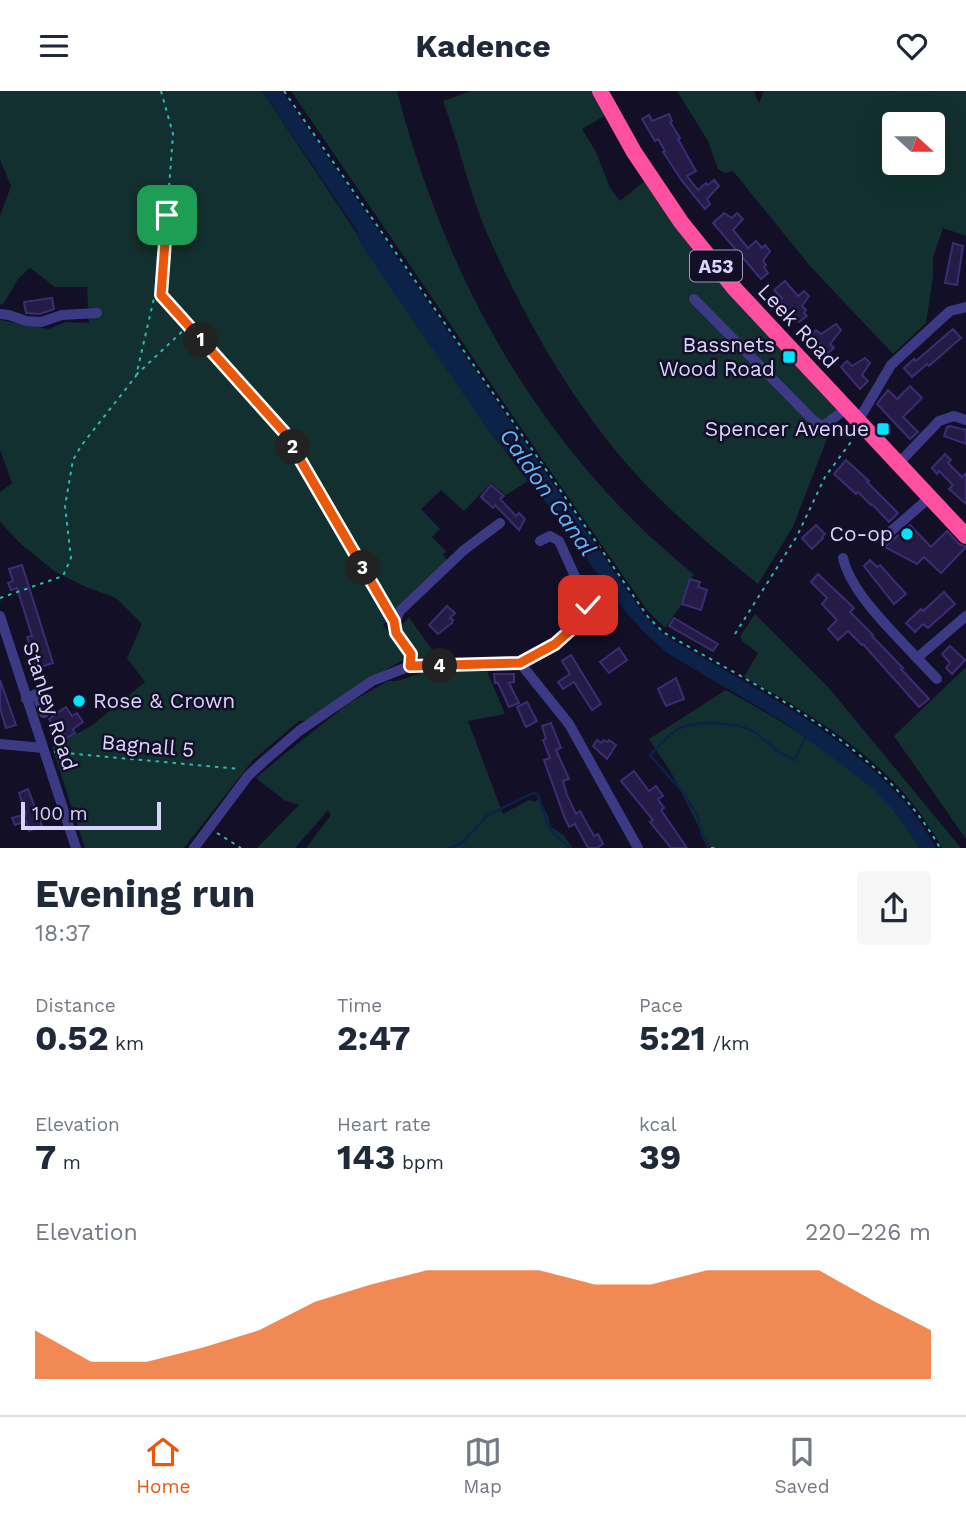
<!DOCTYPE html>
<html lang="en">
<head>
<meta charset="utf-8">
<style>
	:root { --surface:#fff; --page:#f6f6f7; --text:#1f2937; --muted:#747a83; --line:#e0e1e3; --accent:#ea580c }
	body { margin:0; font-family:"Work Sans",sans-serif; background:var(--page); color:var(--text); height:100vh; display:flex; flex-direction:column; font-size:26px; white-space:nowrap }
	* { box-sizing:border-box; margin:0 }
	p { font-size:23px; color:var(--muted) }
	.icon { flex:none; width:38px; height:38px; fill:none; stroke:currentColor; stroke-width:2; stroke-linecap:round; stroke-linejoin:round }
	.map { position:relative; height:757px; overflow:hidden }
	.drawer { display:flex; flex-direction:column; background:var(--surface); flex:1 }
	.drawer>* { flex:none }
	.needle { width:46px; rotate:111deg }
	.tools { position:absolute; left:882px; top:21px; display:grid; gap:14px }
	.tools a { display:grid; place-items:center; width:63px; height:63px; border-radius:7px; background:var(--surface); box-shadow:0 7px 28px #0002; font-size:35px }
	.scale { position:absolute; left:21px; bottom:18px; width:140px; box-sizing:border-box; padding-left:7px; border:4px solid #d9d4ff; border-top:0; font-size:19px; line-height:24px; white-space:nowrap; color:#d9d4ff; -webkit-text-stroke:5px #130f26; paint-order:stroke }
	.pin { position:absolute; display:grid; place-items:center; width:60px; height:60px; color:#fff; margin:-30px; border-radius:14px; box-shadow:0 4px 10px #0006 }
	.km { position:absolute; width:35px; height:35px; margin:-18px; border-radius:50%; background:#222; color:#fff; font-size:19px; line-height:35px; text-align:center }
	.round { display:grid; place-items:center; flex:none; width:74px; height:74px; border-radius:7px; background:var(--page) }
	.summary { display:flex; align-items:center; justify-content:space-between; height:119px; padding:0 35px }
	h1 { font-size:38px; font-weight:700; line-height:52px }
	.metrics { display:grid; grid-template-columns:repeat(3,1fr); gap:10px; height:119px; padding:7px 35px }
	.metrics div { display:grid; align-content:center }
	.metrics b { font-size:35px; font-weight:700 }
	.metrics small { font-size:19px; font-weight:400 }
	.metrics p { font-size:19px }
	.chart { height:196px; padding:14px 35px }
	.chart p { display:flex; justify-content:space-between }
	.chart svg { width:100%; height:126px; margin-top:7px; fill:var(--accent); opacity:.7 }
	header { display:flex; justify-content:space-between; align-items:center; height:91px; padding:0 35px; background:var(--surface); font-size:32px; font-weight:700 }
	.tab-bar { display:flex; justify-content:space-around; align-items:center; height:98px; border-top:2px solid var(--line); background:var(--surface); font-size:19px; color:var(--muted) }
	.tab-bar a { display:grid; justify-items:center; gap:4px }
	.tab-bar .active { color:var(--accent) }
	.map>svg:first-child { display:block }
	.green { fill:#12302f; fill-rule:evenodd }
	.water { fill:#0c2248 }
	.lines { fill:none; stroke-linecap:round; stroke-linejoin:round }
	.stream { stroke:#0c2248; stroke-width:2.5 }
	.building { fill:#241b47; stroke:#3b2d73; stroke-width:2 }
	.path { stroke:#2fb8b0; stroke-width:2; stroke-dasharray:3.5 5; stroke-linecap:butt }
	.minor { stroke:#3d3a85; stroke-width:10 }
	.highway { stroke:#ff4fa3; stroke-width:16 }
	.route-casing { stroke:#fff; stroke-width:14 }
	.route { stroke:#ea580c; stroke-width:9 }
	.poi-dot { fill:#00e5ff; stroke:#130f26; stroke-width:2.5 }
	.labels { text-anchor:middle; stroke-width:5; stroke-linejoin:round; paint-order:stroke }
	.shield { fill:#130f26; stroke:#9e99be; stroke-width:2 }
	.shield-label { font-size:19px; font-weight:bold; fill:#d9d4ff }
	.street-label { font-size:21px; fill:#d9d4ff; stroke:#130f26 }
	.poi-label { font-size:21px; fill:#d9d4ff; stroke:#130f26; text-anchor:end }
	.water-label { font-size:23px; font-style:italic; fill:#62b6ff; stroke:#130f26 }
</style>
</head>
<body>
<header><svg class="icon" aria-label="menu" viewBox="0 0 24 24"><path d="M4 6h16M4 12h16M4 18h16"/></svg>Kadence<svg class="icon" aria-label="heart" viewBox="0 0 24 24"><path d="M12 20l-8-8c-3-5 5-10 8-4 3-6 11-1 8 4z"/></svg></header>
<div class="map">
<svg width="966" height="757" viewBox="0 0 966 757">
	<rect width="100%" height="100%" fill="#130f26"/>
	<g class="green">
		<polygon points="0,0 262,0 482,330 528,390 506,404 491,392 464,420 441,399 421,418 440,438 432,446 446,460 443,464 448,470 383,534 407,567 358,594 309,629 299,630 253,669 184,757 85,757 52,656 91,635 145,591 127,567 142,533 116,507 86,496 54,480 21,453 0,431 0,401 12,392 0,359 0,229 49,238 65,231 89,232 87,196 55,196 30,177 18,188 4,212 0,214 0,125 11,95 0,69"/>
		<path d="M291,0H397C440,164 513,309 634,430C653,449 674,466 694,484L690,488L682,513L665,537L647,519L558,391Z"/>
		<path d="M470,0H593L606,24L582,38L596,61L610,97L620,110L646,89L845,325L835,332L828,345L793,436L758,493C723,465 689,437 657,405C584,333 531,240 489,147C469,103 460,55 443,10Z"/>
		<path d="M677,0H754L759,12L764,0H966V145L943,137L933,167V185L926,232L893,263L810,175L733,80L725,82L718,78L708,50ZM933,33V72H894V33Z"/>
		<path d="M755,523L828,596L961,757H942C899,676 822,629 744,586L758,562L742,550L740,545Z"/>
		<polygon points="409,526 437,566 419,567 414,563 402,542 403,533"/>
		<polygon points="966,576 966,748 894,645"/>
		<polygon points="486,578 505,623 468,630 503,723 529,709 534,711 539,708 547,723 551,736 563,744 573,757 306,757 331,724 328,719 295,757 257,757 299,714 284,709 256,687 277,669 349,612 388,590 397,590 422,582"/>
		<path d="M726,599C795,638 881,685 920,757H707L697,732L672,683L649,648Z"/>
	</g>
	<path class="water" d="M262,0H282L644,524L658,539L674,550C764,603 886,662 936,757H920L894,720L873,698L841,673L785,632L667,562L643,540L623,518L546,411L482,330L362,155L357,145L358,141Z"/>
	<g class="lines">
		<g class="stream">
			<path d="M450,757L462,752L488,724L533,702L537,703C543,713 543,726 549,736C553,744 563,749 569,757"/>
			<path d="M710,757L702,745L698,726L685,704L650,664C659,656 668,643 678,638C694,629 739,631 754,641C767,650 779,664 795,669L807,643"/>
		</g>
	</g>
	<g class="building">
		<polygon points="669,23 672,30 670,31 680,47 678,48 696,80 687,85 698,99 706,92 708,94 714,89 719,95 707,108 710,113 705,118 682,90 663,61 665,60 658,48 655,50 642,28 649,24 652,30"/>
		<polygon points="724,122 732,127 737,122 743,128 733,139 748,157 756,150 762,157 765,154 770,160 763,170 766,174 764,176 768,182 761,188 713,132"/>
		<polygon points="953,152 963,155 957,194 945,192"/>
		<polygon points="785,190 798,205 804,200 809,205 802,215 806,219 804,222 807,225 799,231 779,210 782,207 774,199"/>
		<polygon points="52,207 54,218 40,223 26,222 24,211"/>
		<polygon points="836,233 841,239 830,253 834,257 828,262 811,244 816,239 821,243"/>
		<polygon points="953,238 961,247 929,275 927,273 912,286 904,277 914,268 916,270"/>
		<polygon points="865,267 870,272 862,284 868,290 860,298 841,276 847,270 852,275"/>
		<polygon points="910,295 922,307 903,326 918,341 910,348 877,313 888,299 897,308"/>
		<polygon points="950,335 966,339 966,353 944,345 947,336"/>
		<polygon points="945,363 951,369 948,372 962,386 966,382 966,413 949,398 953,394 939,380 937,383 932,377"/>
		<polygon points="846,369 869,390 867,391 898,422 889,431 872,413 871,414 858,401 856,403 834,383"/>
		<polygon points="491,394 504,405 500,408 516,425 519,422 525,428 519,439 495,414 493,417 481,406"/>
		<polygon points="816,434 825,443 822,446 823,447 812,458 802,447"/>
		<polygon points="910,434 931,456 947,440 959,453 966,456 941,482 924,466 917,473 885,456"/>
		<polygon points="870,469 877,476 880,474 906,503 894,513 864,475"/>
		<polygon points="22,474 53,572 37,577 27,546 32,545 17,497 11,499 8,492 13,490 9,478"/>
		<polygon points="818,483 854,517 850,521 873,544 872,545 903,577 901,578 929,608 919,616 863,553 862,554 848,540 838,549 828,538 837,529 822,513 827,507 811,491"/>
		<polygon points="690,488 700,491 698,496 707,499 701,519 682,513"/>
		<polygon points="944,501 955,513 928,537 923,533 915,541 906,532 921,518 923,520"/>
		<polygon points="447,515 455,522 450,527 453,529 452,532 438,543 429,534"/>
		<polygon points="674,527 718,553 713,560 669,535"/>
		<polygon points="950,555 965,569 952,583 946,577 950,572 942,563"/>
		<polygon points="619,557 627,569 609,582 600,571"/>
		<polygon points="571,564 601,613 592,619 574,591 563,598 558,591 570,583 562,570"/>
		<polygon points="494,583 514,583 514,591 509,592 519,612 509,616 498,592 495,592"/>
		<polygon points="676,587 684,608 666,615 658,598"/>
		<polygon points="0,589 16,634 6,637 0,617"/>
		<polygon points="527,611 537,630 526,636 517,616"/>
		<polygon points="66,616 72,625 77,622 83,631 73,638 75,642 66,647 64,643 57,648 49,635 52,633 49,628"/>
		<polygon points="551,632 561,657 556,659 569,688 563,690 567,704 576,723 580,720 594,745 598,743 603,753 597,757 588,757 575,733 569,736 564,725 544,669 550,667 543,649 546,648 542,635"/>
		<polygon points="597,649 601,652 604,649 607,651 609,649 616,654 607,668 593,655"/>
		<polygon points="634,680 649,700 656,695 663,705 658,708 664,717 661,719 687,757 671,757 650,731 653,729 621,690"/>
		<polygon points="28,698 42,735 29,740 26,730 15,734 12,727 26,723 19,702"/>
	</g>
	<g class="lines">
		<g class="path">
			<polyline points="161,0 173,43 161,204 284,341 388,520"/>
			<path d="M284,0L648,526L663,541C761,598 883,655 940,757"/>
			<polyline points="136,284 188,235"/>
			<polyline points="0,507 63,485 71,467 65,415 73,369 81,355 136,285 154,207 160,204"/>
			<polyline points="735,543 797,445 825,386 856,344"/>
			<polyline points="54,661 240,678"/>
			<polyline points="217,742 241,757"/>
			<polyline points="711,757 715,757"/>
		</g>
		<g class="minor">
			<polyline points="694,208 814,330 823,335 846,318"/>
			<polyline points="0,223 9,224 26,230 41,231 62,224 97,222"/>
			<polyline points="858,330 891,274 950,220 966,216"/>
			<polyline points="899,372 939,330 954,325 966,329"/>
			<polyline points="890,441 929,407"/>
			<path d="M843,467C851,502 893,541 917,567L966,525"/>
			<polyline points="0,525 76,757"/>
			<polyline points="917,567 937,588"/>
			<polyline points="520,572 569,633 638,757"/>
			<path d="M410,575C410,571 412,567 411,563C405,543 387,545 400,520L464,459L500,432"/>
			<polyline points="26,608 36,603 44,622"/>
			<polyline points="0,653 43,657"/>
			<polyline points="194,757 248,685 263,671 299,640 372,590 410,575 520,572 555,553 583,528 588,514 559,450 550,445 540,450"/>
		</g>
		<polyline class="highway" points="600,0 634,61 681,131 734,197 966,445"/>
	</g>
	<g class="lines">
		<g class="route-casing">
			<polyline id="route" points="167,124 161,204 284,341 394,530 396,542 411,563 410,575 520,572 555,553 583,528 588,514"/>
		</g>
		<use href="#route" class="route"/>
	</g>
	<g class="poi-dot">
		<rect x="782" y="259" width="14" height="14" rx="3.5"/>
		<rect x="876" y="331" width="14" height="14" rx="3.5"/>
		<circle cx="907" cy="443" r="7"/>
		<circle cx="79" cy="610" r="7"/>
	</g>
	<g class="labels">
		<rect class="shield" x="690" y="159.5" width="52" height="31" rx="5"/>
		<g class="shield-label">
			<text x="716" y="182">A53</text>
		</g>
		<g class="street-label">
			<text transform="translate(798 235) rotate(47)" y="7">Leek Road</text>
			<text transform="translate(50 615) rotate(72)" y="7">Stanley Road</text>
			<text transform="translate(148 655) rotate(5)" y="7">Bagnall 5</text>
		</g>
		<g class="poi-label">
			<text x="775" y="261">Bassnets<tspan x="775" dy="24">Wood Road</tspan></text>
			<text x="869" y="345">Spencer Avenue</text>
			<text x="893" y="450">Co-op</text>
			<text x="93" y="617" text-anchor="start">Rose &amp; Crown</text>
		</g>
		<g class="water-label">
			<text transform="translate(548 401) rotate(55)" y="8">Caldon Canal</text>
		</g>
	</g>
</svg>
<div class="tools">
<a><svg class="needle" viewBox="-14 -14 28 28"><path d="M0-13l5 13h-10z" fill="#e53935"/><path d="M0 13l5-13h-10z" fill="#747a83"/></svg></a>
</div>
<div class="scale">100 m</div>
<div class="pin" style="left:167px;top:124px;background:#1e9e55"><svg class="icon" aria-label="arrive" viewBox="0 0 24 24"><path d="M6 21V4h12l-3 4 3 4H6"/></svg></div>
<div class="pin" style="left:588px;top:514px;background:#d93025"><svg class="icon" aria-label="check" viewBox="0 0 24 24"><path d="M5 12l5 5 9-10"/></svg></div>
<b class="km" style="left:201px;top:249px">1</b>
<b class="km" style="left:293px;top:356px">2</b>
<b class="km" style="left:363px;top:477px">3</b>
<b class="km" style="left:440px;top:575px">4</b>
</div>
<section class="drawer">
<div class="summary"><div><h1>Evening run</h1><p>18:37</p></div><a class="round"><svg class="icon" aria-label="share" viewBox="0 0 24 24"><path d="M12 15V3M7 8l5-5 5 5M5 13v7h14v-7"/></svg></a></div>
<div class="metrics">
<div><p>Distance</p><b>0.52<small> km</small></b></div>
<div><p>Time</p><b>2:47</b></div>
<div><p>Pace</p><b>5:21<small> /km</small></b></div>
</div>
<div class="metrics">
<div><p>Elevation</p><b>7<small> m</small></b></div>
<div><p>Heart rate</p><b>143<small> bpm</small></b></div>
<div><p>kcal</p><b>39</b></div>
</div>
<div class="chart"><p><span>Elevation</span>220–226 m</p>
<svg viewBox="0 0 160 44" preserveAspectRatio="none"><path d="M0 44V27L10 38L20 38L30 33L40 27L50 17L60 11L70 6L80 6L90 6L100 11L110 11L120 6L130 6L140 6L150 17L160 27V44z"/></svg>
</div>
</section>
<nav class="tab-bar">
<a class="active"><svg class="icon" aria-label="home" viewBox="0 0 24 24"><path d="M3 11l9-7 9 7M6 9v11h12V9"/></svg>Home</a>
<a><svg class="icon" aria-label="map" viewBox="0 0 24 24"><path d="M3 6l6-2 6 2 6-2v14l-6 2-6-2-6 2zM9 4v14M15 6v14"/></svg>Map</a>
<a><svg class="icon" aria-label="saved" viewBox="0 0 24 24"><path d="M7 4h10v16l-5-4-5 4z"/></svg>Saved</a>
</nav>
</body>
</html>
